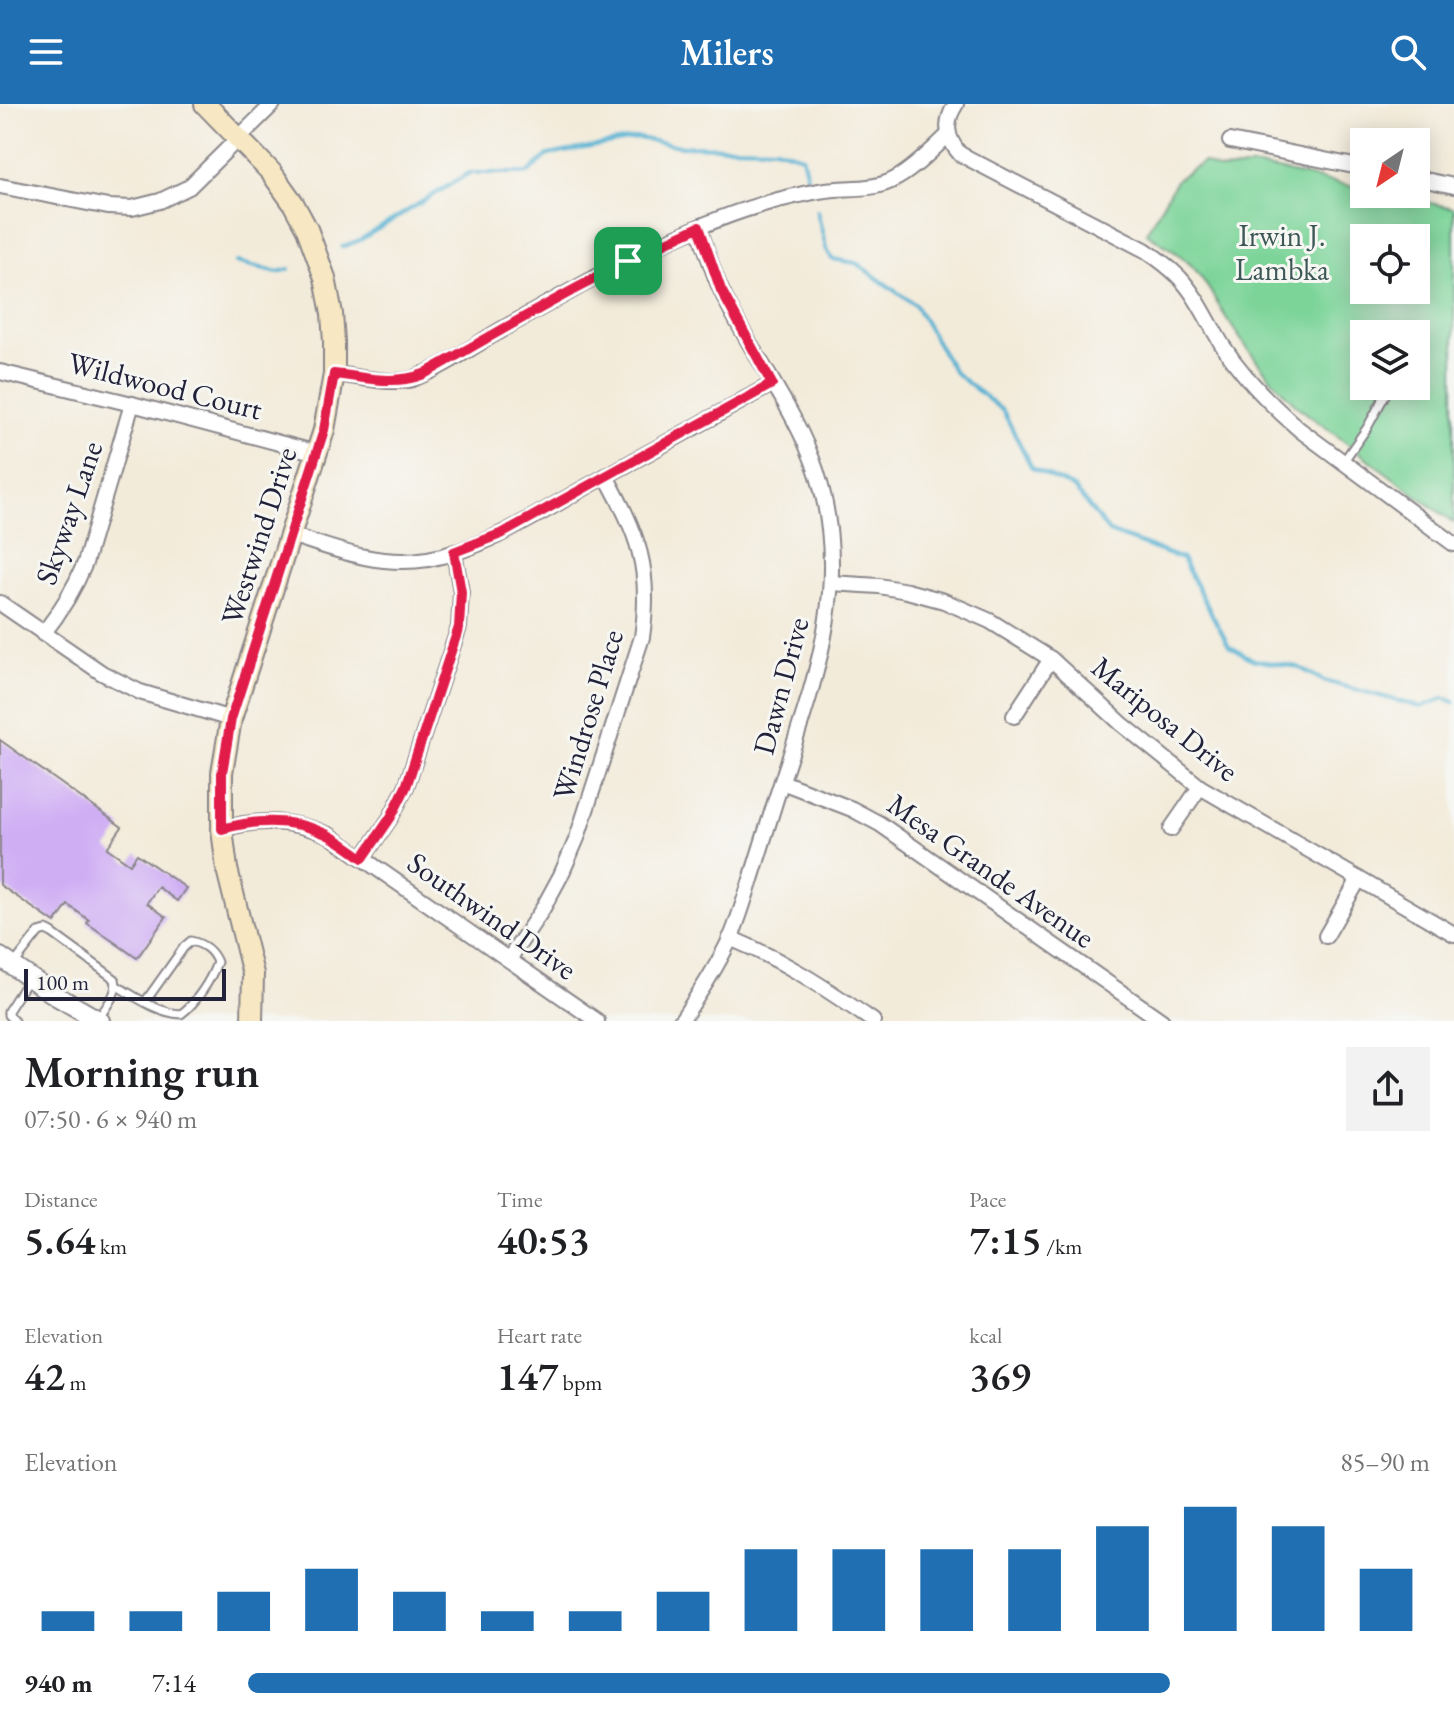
<!DOCTYPE html>
<html lang="en">
<head>
<meta charset="utf-8">
<style>
	:root { --surface:#fff; --page:#f2f2f2; --text:#202124; --muted:#757577; --accent:#1f6fb2 }
	body { margin:0; font-family:"EB Garamond",serif; background:var(--page); color:var(--text); height:100vh; display:flex; flex-direction:column; font-size:30px; white-space:nowrap }
	* { box-sizing:border-box; margin:0 }
	p { font-size:26px; color:var(--muted) }
	.icon { flex:none; width:44px; height:44px; fill:none; stroke:currentColor; stroke-width:2; stroke-linecap:round; stroke-linejoin:round }
	.map { position:relative; height:917px; overflow:hidden }
	.side { display:flex; flex-direction:column; background:var(--surface); flex:1 }
	.side>* { flex:none }
	.needle { width:52px; rotate:215deg }
	.controls { position:absolute; left:1350px; top:24px; display:grid; gap:16px }
	.controls a { display:grid; place-items:center; width:80px; height:80px; border-radius:0px; background:var(--surface); box-shadow:0 4px 20px #0003; font-size:40px }
	.scale { position:absolute; left:24px; bottom:20px; width:202px; box-sizing:border-box; padding-left:8px; border:4px solid #22223b; border-top:0; font-size:22px; line-height:28px; white-space:nowrap; color:#22223b; -webkit-text-stroke:6px #f6f6f2; paint-order:stroke }
	.pin { position:absolute; display:grid; place-items:center; width:68px; height:68px; color:#fff; margin:-34px; border-radius:16px; box-shadow:0 4px 12px #0006 }
	.round { display:grid; place-items:center; flex:none; width:84px; height:84px; border-radius:0px; background:var(--page) }
	.headline { display:flex; align-items:center; justify-content:space-between; height:136px; padding:0 24px }
	h1 { font-size:44px; font-weight:600; line-height:60px }
	.metrics { display:grid; grid-template-columns:repeat(3,1fr); gap:12px; height:136px; padding:8px 24px }
	.metrics div { display:grid; align-content:center }
	.metrics b { font-size:40px; font-weight:600 }
	.metrics small { font-size:22px; font-weight:400 }
	.metrics p { font-size:22px }
	.chart { height:224px; padding:16px 24px }
	.chart p { display:flex; justify-content:space-between }
	.chart svg { width:100%; height:144px; margin-top:8px; stroke:var(--accent); stroke-width:6 }
	ul { padding:0 24px; list-style:none; font-size:26px }
	li { display:grid; grid-template-columns:128px 96px 1fr; align-items:center; height:60px }
	li i { height:20px; border-radius:10px; background:var(--accent) }
	header { display:flex; justify-content:space-between; align-items:center; height:104px; padding:0 24px; background:var(--accent); color:#fff; font-size:36px; font-weight:600 }
	.map>svg:first-child { display:block }
	.green { fill:#7bd499; stroke:#4e7b6a; stroke-width:2; fill-rule:evenodd }
	.lines { fill:none; stroke-linecap:round; stroke-linejoin:round }
	.stream { stroke:#53b1d2; stroke-width:4 }
	.building { fill:#cfaef4 }
	.service-casing { stroke:#8a868a; stroke-width:11 }
	.minor-casing { stroke:#8a868a; stroke-width:18 }
	.tertiary-casing { stroke:#8a868a; stroke-width:22 }
	.secondary-casing { stroke:#8a868a; stroke-width:24 }
	.service { stroke:#fff; stroke-width:7 }
	.minor { stroke:#fff; stroke-width:14 }
	.tertiary { stroke:#fff; stroke-width:18 }
	.secondary { stroke:#f7e8c3; stroke-width:20 }
	.route-casing { stroke:#fff; stroke-width:16 }
	.route { stroke:#e11d48; stroke-width:10 }
	.labels { text-anchor:middle; stroke-width:6; stroke-linejoin:round; paint-order:stroke }
	.park-label { font-size:30px; fill:#3d5757; stroke:#f6f6f2 }
	.street-label { font-size:30px; fill:#22223b; stroke:#f6f6f2 }
</style>
</head>
<body>
<header><svg class="icon" aria-label="menu" viewBox="0 0 24 24"><path d="M4 6h16M4 12h16M4 18h16"/></svg>Milers<svg class="icon" aria-label="search" viewBox="0 0 24 24"><circle cx="10" cy="10" r="6"/><path d="M15 15l6 6"/></svg></header>
<div class="map">
<svg width="1454" height="917" viewBox="0 0 1454 917">
	<rect width="100%" height="100%" fill="#f6f6f2"/>
	<filter id="ink" filterUnits="userSpaceOnUse"><feTurbulence type="fractalNoise" baseFrequency=".0125" numOctaves="2"/><feDisplacementMap in="SourceGraphic" scale="16" xChannelSelector="R" yChannelSelector="G"/><feConvolveMatrix kernelMatrix="1 2 1 2 8 2 1 2 1" color-interpolation-filters="sRGB"/></filter>
	<filter id="wash" filterUnits="userSpaceOnUse"><feTurbulence type="fractalNoise" baseFrequency=".006" numOctaves="4" result="noise"/><feDisplacementMap in="SourceGraphic" scale="32" xChannelSelector="R" yChannelSelector="G"/><feGaussianBlur stdDeviation="1.8" result="paint"/><feColorMatrix in="noise" values="0 0 0 0 0 0 0 0 0 0 0 0 0 0 0 0 0 1.4 0 .05"/><feComposite in="paint" operator="in"/></filter>
	<g filter="url(#wash)">
		<rect width="100%" height="100%" fill="#f3ebda"/>
		<path class="green" d="M1204,58C1228,74 1235,60 1259,63C1294,68 1329,78 1364,85V90H1388L1454,104V419L1298,303C1270,276 1248,247 1227,215C1215,197 1207,178 1192,162C1179,149 1162,139 1146,129L1177,75ZM1364,134H1416V186H1364ZM1364,230H1416V282H1364Z"/>
		<g class="lines">
			<g class="stream">
				<polyline points="817,107 826,144 832,155 856,159 915,201 954,268 1003,307 1032,364 1074,384 1109,428 1182,455 1229,542 1254,556 1298,563 1324,577 1421,603 1445,594 1454,598"/>
				<polyline points="342,143 360,136 469,69 528,69 548,51 638,34 680,42 775,44 802,52 807,72"/>
				<polyline points="236,158 278,168 289,165"/>
			</g>
		</g>
		<g id="blocks">
			<polygon class="building" points="0,636 122,723 107,744 130,760 137,750 186,784 177,797 158,783 147,799 166,813 137,854 87,819 89,816 68,801 55,819 0,781"/>
		</g>
	</g>
	<g filter="url(#ink)">
		<use href="#blocks" fill-opacity="0" stroke="#8a868a" stroke-width="2"/>
		<g class="lines">
			<g class="service-casing">
				<g id="service">
					<polyline points="1416,233 1421,224"/>
					<polyline points="1343,358 1367,324 1390,282"/>
					<path d="M14,860L39,828L46,826L52,829L115,875C119,889 106,902 99,914"/>
					<path d="M117,882C136,893 158,909 181,910C196,899 211,876 217,858C212,846 204,840 191,837L184,843L145,898"/>
					<polyline points="14,917 8,911 8,907 28,876"/>
				</g>
			</g>
			<g class="minor-casing">
				<g id="minor">
					<path d="M956,0C944,18 946,34 960,50L1145,146C1157,154 1169,163 1179,173C1198,193 1209,220 1223,242C1244,274 1271,301 1300,326L1454,440"/>
					<polyline points="1230,37 1364,64"/>
					<polyline points="1416,74 1454,82"/>
					<polyline points="0,82 108,103 132,104 160,97 189,83 273,0"/>
					<polyline points="0,268 132,300 317,349"/>
					<path d="M334,270C356,272 391,281 412,275C443,264 479,238 508,222C593,175 684,120 778,96C794,92 810,88 826,86C850,83 875,87 897,74C916,63 932,46 948,31"/>
					<path d="M291,431C336,446 380,463 428,455C483,445 531,414 579,387C643,352 708,316 772,280"/>
					<polyline points="831,479 879,482 907,487 944,497 990,517 1051,555 1122,620 1200,683 1454,830"/>
					<polyline points="0,499 102,569 140,588 231,615"/>
					<path d="M43,530C61,507 74,486 85,459L132,300"/>
					<polyline points="1014,612 1051,555"/>
					<polyline points="782,678 852,705 880,720 1162,917"/>
					<path d="M222,725C260,714 293,716 329,731L597,917"/>
					<polyline points="1171,725 1200,683"/>
					<polyline points="363,754 391,713 406,683 459,523 461,488 454,448"/>
					<polyline points="1326,832 1359,775"/>
					<path d="M730,834C785,857 824,883 873,917"/>
					<path d="M509,855L542,806L561,771L577,734L642,533C652,464 638,431 606,372"/>
					<path d="M681,917C699,890 717,863 731,833C738,817 743,799 749,782C758,753 767,724 776,695C811,586 854,485 817,369C796,304 750,249 721,186C712,166 706,144 699,123"/>
				</g>
			</g>
			<g class="tertiary-casing">
				<polyline id="tertiary" points="0,853 58,893 100,917"/>
			</g>
			<g class="secondary-casing">
				<polyline id="secondary" points="205,0 271,68 293,99 307,125 325,174 332,210 334,238 334,270 324,326 231,615 222,669 222,725 227,765 253,870 252,917"/>
			</g>
			<use href="#service" class="service"/>
			<use href="#minor" class="minor"/>
			<use href="#tertiary" class="tertiary"/>
			<use href="#secondary" class="secondary"/>
		</g>
	</g>
	<g class="lines" filter="url(#ink)">
		<g class="route-casing">
			<path id="route" d="M699,123L721,186L772,280L503,429L454,448L461,488L459,523L406,683L391,713L363,754C351,746 339,736 326,730C293,714 257,715 222,725V669L231,615L324,326L334,270C365,273 393,282 424,270C514,219 604,166 699,123Z"/>
		</g>
		<use href="#route" class="route"/>
	</g>
	<g class="labels">
		<g class="park-label">
			<text x="1282" y="142">Irwin J.<tspan x="1282" dy="34">Lambka</tspan></text>
		</g>
		<g class="street-label">
			<text transform="translate(165 282) rotate(14)" y="10">Wildwood Court</text>
			<text transform="translate(69 409) rotate(-71)" y="10">Skyway Lane</text>
			<text transform="translate(259 432) rotate(-72)" y="10">Westwind Drive</text>
			<text transform="translate(781 582) rotate(-75)" y="10">Dawn Drive</text>
			<text transform="translate(588 611) rotate(-73)" y="10">Windrose Place</text>
			<text transform="translate(1165 615) rotate(39)" y="10">Mariposa Drive</text>
			<text transform="translate(991 767) rotate(35)" y="10">Mesa Grande Avenue</text>
			<text transform="translate(492 812) rotate(35)" y="10">Southwind Drive</text>
		</g>
	</g>
</svg>
<div class="controls">
<a><svg class="needle" viewBox="-14 -14 28 28"><path d="M0-13l5 13h-10z" fill="#e53935"/><path d="M0 13l5-13h-10z" fill="#757577"/></svg></a>
<a><svg class="icon" aria-label="locate" viewBox="0 0 24 24"><circle cx="12" cy="12" r="6"/><path d="M12 2v4M12 18v4M2 12h4M18 12h4"/></svg></a>
<a><svg class="icon" aria-label="layers" viewBox="0 0 24 24"><path d="M12 4l9 5-9 5-9-5zM3 14l9 5 9-5"/></svg></a>
</div>
<div class="scale">100 m</div>
<div class="pin" style="left:628px;top:157px;background:#1e9e55"><svg class="icon" aria-label="arrive" viewBox="0 0 24 24"><path d="M6 21V4h12l-3 4 3 4H6"/></svg></div>
</div>
<section class="side">
<div class="headline"><div><h1>Morning run</h1><p>07:50 · 6 × 940 m</p></div><a class="round"><svg class="icon" aria-label="share" viewBox="0 0 24 24"><path d="M12 15V3M7 8l5-5 5 5M5 13v7h14v-7"/></svg></a></div>
<div class="metrics">
<div><p>Distance</p><b>5.64<small> km</small></b></div>
<div><p>Time</p><b>40:53</b></div>
<div><p>Pace</p><b>7:15<small> /km</small></b></div>
</div>
<div class="metrics">
<div><p>Elevation</p><b>42<small> m</small></b></div>
<div><p>Heart rate</p><b>147<small> bpm</small></b></div>
<div><p>kcal</p><b>369</b></div>
</div>
<div class="chart"><p><span>Elevation</span>85–90 m</p>
<svg viewBox="0 0 160 44" preserveAspectRatio="none"><path d="M5 44V38M15 44V38M25 44V32M35 44V25M45 44V32M55 44V38M65 44V38M75 44V32M85 44V19M95 44V19M105 44V19M115 44V19M125 44V12M135 44V6M145 44V12M155 44V25"/></svg>
</div>
<ul>
<li><b>940 m</b>7:14<i style="width:78%"></i></li>
</ul>
</section>
</body>
</html>
